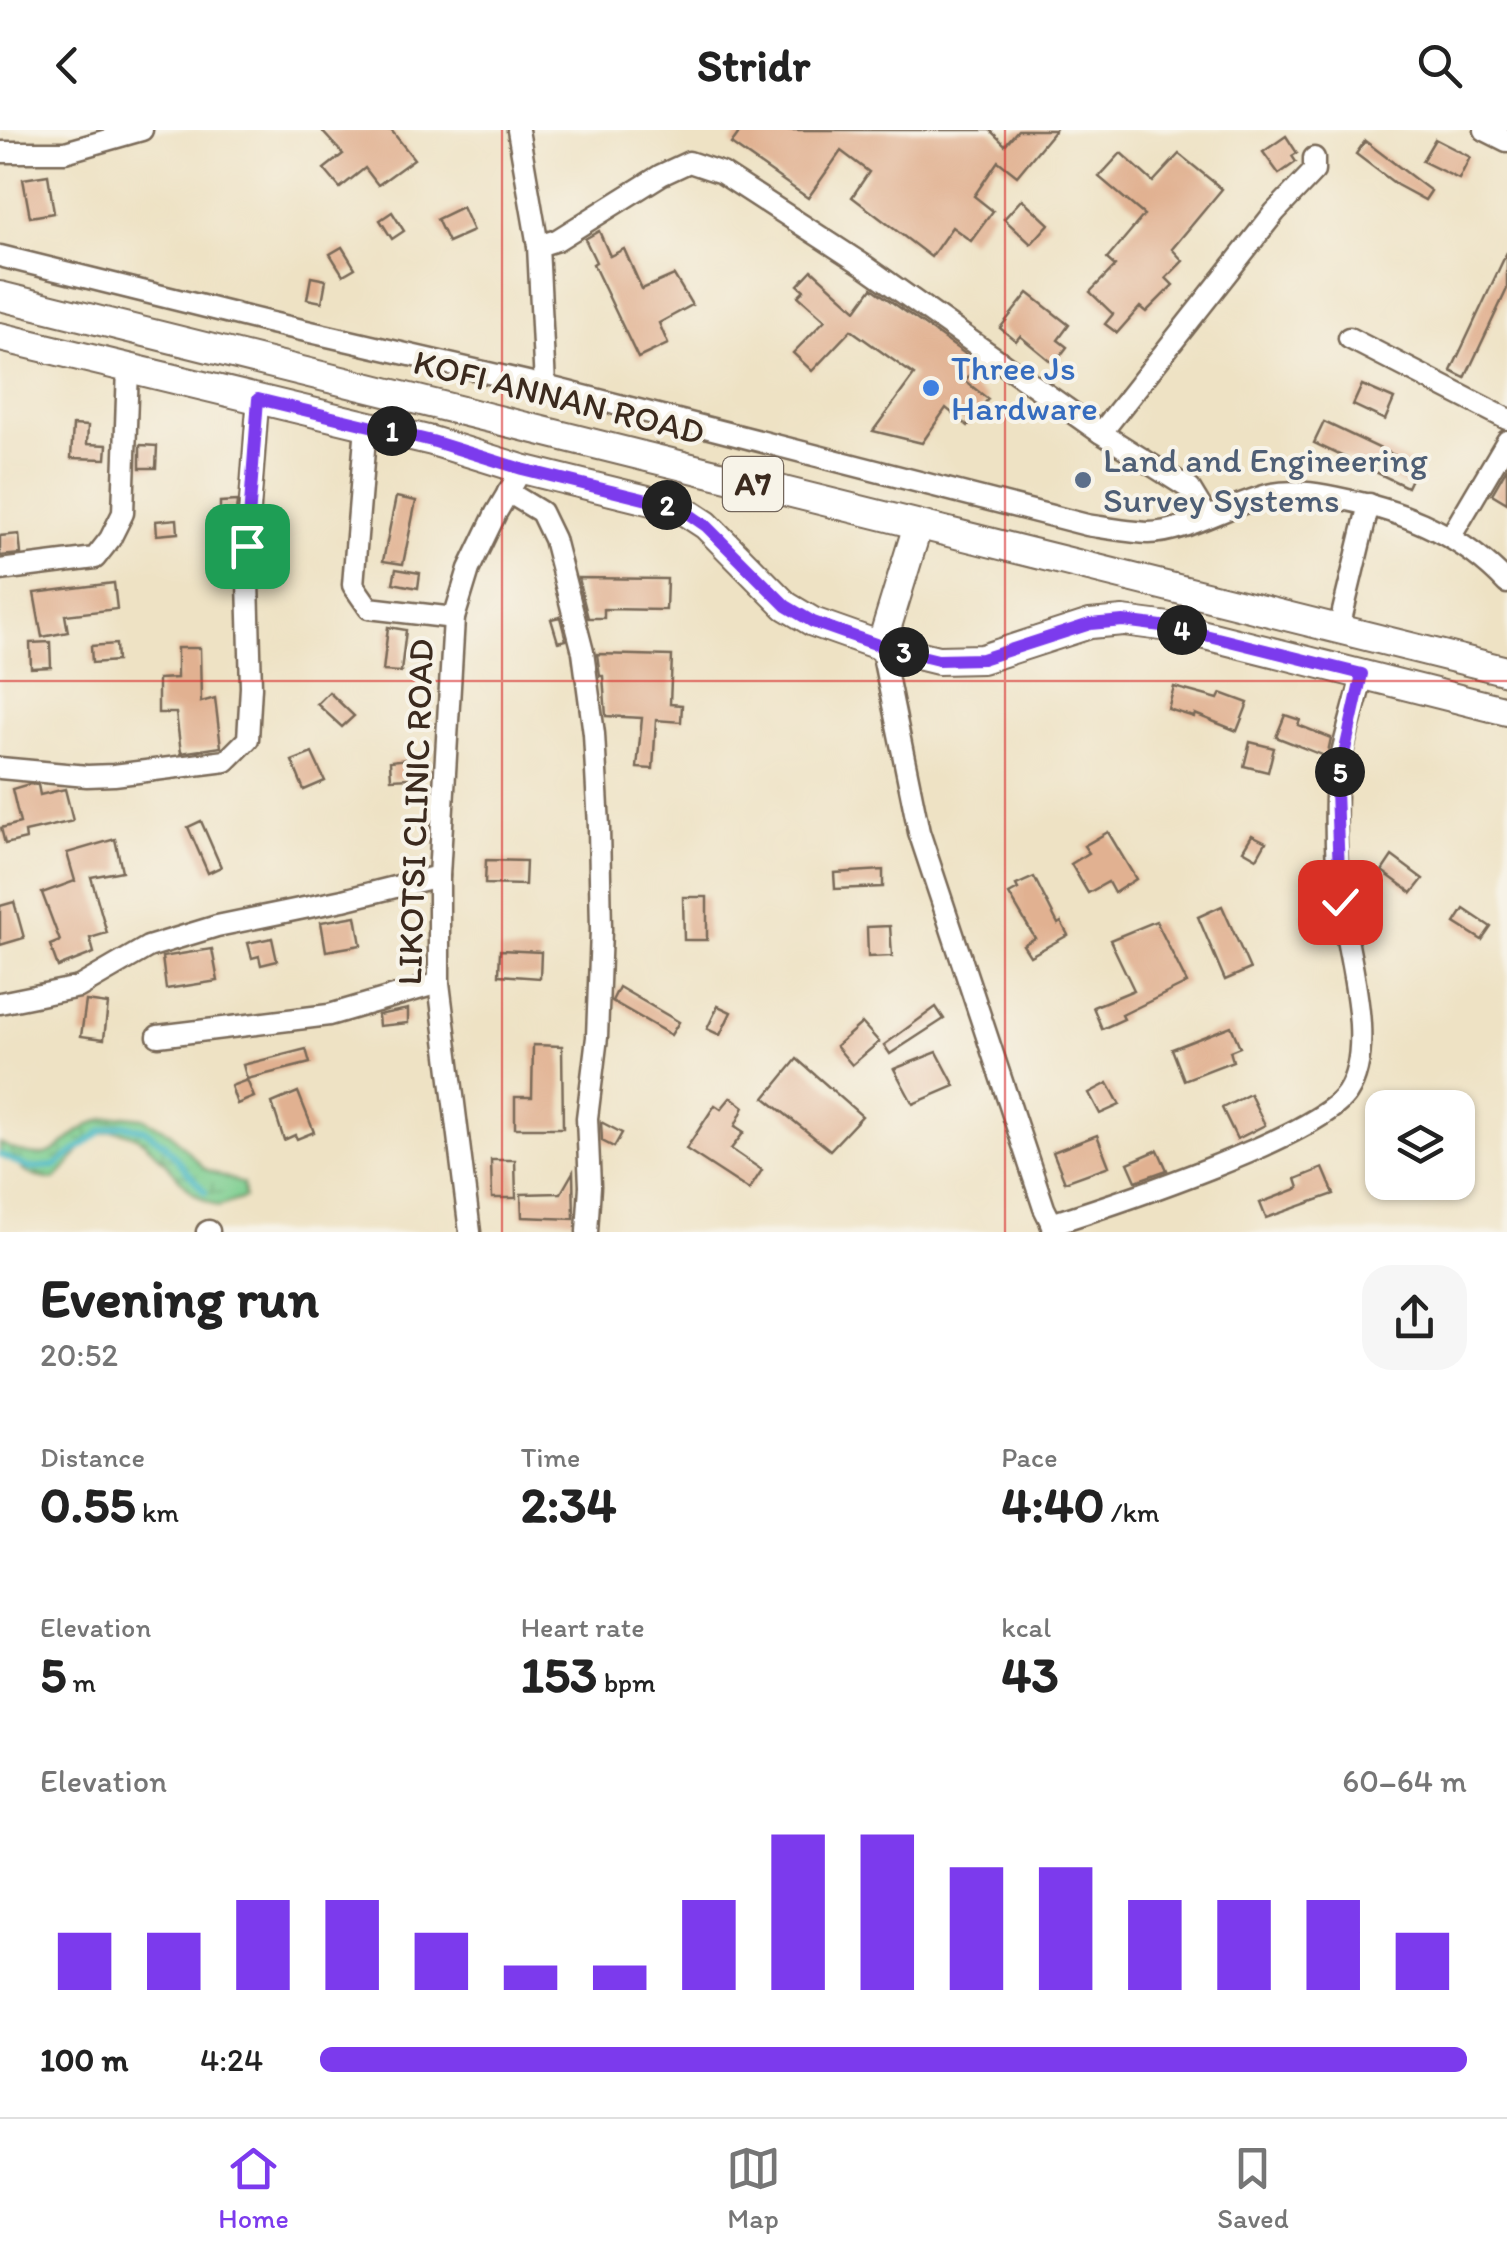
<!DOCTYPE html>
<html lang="en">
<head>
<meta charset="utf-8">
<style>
	:root { --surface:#fff; --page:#f6f6f6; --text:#222; --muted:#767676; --line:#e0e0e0; --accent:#7c3aed }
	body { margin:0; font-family:Itim,sans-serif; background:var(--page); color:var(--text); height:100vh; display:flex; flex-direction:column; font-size:38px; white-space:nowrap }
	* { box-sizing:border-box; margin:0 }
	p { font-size:32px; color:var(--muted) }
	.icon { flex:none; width:55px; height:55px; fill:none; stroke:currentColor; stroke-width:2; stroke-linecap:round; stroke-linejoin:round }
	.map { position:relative; height:1102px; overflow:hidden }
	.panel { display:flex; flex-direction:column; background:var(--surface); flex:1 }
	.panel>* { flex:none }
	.fabs { position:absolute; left:1365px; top:960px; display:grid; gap:20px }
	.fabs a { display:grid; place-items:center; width:110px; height:110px; border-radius:20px; background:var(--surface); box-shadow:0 2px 8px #0004; font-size:50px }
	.pin { position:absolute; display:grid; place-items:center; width:85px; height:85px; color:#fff; margin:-42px; border-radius:20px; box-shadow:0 5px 15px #0006 }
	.km { position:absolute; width:50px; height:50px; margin:-25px; border-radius:50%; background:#222; color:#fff; font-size:28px; line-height:50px; text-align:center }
	.round { display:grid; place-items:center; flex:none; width:105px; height:105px; border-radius:30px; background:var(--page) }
	.headline { display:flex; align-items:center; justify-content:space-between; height:170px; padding:0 40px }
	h1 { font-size:55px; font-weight:700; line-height:75px }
	.figures { display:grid; grid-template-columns:repeat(3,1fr); gap:15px; height:170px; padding:10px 40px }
	.figures div { display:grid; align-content:center }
	.figures b { font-size:50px; font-weight:700 }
	.figures small { font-size:28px; font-weight:400 }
	.figures p { font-size:28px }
	.chart { height:280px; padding:20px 40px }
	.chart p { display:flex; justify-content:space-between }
	.chart svg { width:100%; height:180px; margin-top:10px; stroke:var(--accent); stroke-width:6 }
	ul { padding:0 40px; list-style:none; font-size:32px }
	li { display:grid; grid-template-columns:160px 120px 1fr; align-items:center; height:75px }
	li i { height:25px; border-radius:12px; background:var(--accent) }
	header { display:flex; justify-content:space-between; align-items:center; height:130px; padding:0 40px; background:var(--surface); font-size:45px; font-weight:700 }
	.dock { display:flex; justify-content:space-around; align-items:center; height:140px; border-top:2px solid var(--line); background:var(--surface); font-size:28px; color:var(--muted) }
	.dock a { display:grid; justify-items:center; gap:5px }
	.dock .active { color:var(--accent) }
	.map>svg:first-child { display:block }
	.wetland { fill:url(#wetland-marsh); stroke:#5c7c57; stroke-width:2.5 }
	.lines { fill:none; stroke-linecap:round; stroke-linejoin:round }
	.stream { stroke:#4bb9c3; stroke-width:6 }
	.building { fill:#e1b191 }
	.minor-casing { stroke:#7a6a58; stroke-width:25 }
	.major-casing { stroke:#7a6a58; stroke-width:32 }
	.minor { stroke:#fff; stroke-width:20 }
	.major { stroke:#fff; stroke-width:28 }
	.route-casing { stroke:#fff; stroke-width:20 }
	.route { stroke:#7c3aed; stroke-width:12 }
	.grid { fill:none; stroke:#d62828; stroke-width:2.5; stroke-opacity:0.55 }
	.shop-dot { fill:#3f7fe0; stroke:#f7f3e8; stroke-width:4 }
	.service-dot { fill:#5c6f8a; stroke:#f7f3e8; stroke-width:4 }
	.labels { text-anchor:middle; stroke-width:8; stroke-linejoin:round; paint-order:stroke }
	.shield { fill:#f7f3e8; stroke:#73665b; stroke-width:2.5 }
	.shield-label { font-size:32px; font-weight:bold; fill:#3b2a1e }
	.shop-label { font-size:35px; fill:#366cbe; stroke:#f7f3e8; text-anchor:start }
	.street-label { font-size:35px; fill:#3b2a1e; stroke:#f7f3e8 }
	.service-label { font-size:35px; fill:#4e5e75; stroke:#f7f3e8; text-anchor:start }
</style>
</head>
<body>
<header><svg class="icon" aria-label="back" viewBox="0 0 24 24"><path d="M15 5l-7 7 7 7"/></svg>Stridr<svg class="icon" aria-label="search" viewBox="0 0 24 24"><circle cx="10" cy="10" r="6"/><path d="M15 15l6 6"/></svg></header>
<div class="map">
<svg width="1507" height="1102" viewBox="0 0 1507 1102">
	<defs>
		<pattern id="wetland-marsh" width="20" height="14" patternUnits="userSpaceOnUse" patternTransform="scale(2.5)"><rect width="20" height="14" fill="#7dce90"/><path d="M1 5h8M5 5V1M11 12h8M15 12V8" fill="none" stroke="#68a775"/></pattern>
	</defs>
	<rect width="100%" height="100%" fill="#f7f3e8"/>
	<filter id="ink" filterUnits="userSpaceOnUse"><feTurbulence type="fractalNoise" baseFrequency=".01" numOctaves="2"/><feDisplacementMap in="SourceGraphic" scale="20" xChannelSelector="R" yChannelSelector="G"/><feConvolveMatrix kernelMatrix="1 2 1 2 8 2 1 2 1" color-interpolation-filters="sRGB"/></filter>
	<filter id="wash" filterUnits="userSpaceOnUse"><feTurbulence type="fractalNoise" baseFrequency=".0048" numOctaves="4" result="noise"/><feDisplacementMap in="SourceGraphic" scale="40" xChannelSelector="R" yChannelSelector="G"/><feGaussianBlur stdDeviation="2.25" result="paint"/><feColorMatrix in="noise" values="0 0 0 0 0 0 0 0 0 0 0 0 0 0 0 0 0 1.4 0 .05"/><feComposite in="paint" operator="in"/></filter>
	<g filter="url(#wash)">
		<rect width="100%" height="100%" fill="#eee2c4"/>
		<path class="wetland" d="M125,986L143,988L170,1003L205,1039L243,1054L244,1068L218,1077C209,1072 198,1068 191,1061C167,1039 138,985 97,1006C79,1015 72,1036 54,1050C18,1046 27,1036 0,1025V1013C60,1044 55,1007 101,990C108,987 118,987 125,986Z"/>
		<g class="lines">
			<polyline class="stream" points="0,1025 29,1038 55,1036 102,1001 123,995 145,1000 165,1015 205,1062"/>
		</g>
		<g id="blocks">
			<g class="building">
				<polygon points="321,0 391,0 414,29 378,55 365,38 340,58 324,39 343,24"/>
				<polygon points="741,0 990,0 1005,15 1018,0 1055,0 1017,46 998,31 974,66 993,81 971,111 952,97 931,127 852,67 869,42 841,21 808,68 731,14"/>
				<polygon points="1286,6 1297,23 1292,26 1296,32 1279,44 1263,22"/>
				<polygon points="1435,9 1470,27 1459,49 1422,31"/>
				<polygon points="1365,11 1431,61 1425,70 1397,55 1356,24"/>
				<polygon points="1121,23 1153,52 1179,24 1222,59 1172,119 1183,131 1166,148 1173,155 1146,182 1140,177 1117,203 1105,194 1113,184 1090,162 1115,136 1107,129 1144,85 1099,47"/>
				<polygon points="48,45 54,83 30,87 23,49"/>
				<polygon points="1022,69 1049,94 1031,114 1004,89"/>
				<polygon points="462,77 473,101 448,112 437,89"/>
				<polygon points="392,82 404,101 392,109 380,90"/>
				<polygon points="599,101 610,126 624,119 642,159 674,145 692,175 659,193 668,214 638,228 593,134 596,132 585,109"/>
				<polygon points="342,117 355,138 343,145 330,124"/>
				<polygon points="1507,122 1507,159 1465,248 1451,241"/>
				<polygon points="812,140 856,180 872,158 978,233 965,251 988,269 968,296 946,278 922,313 873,301 914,245 851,200 812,241 793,223 825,190 798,166 804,160 798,155"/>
				<polygon points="311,147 326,150 322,172 307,169"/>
				<polygon points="1028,163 1069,195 1058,210 1067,217 1054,234 1020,206 1016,211 1000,198"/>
				<polygon points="1362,255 1394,269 1385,290 1353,275"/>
				<polygon points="1324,292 1417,336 1407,357 1314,313"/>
				<polygon points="73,295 88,296 87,314 107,315 106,329 71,328"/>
				<polygon points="140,315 157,316 156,338 140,338"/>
				<polygon points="1507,338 1507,373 1492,364"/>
				<polygon points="396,367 416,371 403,434 383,431"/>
				<polygon points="237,371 235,395 220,395 220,372"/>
				<polygon points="177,389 178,403 157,405 156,391"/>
				<polygon points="19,404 21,424 0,426 0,406"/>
				<polygon points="396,439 420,443 418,458 393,453"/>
				<polygon points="578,448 667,449 666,480 604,479 604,488 588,488"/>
				<polygon points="114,453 117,479 65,485 68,502 42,507 34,463"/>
				<polygon points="560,487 566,510 558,512 551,489"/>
				<polygon points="388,497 406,500 401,542 383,541"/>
				<polygon points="50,512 51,537 31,538 30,513"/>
				<polygon points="116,514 117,531 92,533 91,516"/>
				<polygon points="177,518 200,518 201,572 215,568 221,617 181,623 176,583 158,583 158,549 177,548"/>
				<polygon points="597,524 672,526 670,574 682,575 681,592 656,590 653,639 637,638 642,588 606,586 603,546 600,546"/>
				<polygon points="1174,557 1218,569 1221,563 1248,573 1237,601 1195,584 1194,587 1168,579"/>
				<polygon points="329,562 354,586 342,597 317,574"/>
				<polygon points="1285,585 1300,590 1298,595 1331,608 1327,627 1276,607"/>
				<polygon points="1250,612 1274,618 1268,642 1244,636"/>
				<polygon points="312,623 325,651 304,660 292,631"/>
				<polygon points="409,629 410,648 391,649 390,631"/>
				<polygon points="29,654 38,655 40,665 65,659 73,691 25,702 26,709 5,714 1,698 20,693 12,659"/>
				<polygon points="201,691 221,737 208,743 188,697"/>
				<polygon points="1108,702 1136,749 1114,763 1108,752 1088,763 1071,734 1089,723 1084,716"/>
				<polygon points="1252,705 1266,712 1257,728 1243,720"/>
				<polygon points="115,709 122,741 91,747 107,803 90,808 94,823 58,837 50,815 60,811 42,763 75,751 67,723"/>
				<polygon points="1392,726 1423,749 1412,763 1382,741"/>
				<polygon points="486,730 526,731 525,755 485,754"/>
				<polygon points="883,740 883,757 835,759 834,743"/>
				<polygon points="1034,747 1058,794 1061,792 1068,805 1030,826 1023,815 1035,808 1009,764 1018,759 1016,755"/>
				<polygon points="683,767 707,767 707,810 684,810"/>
				<polygon points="14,772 24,808 0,815 0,776"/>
				<polygon points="1311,773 1325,782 1316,796 1302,787"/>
				<polygon points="1222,776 1250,839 1225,850 1198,787"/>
				<polygon points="1464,779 1491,797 1482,810 1455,793"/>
				<polygon points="356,786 361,815 326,821 321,792"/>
				<polygon points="1156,791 1187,853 1122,885 1124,889 1102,899 1093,877 1134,860 1110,810"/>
				<polygon points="890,796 892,826 868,827 867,797"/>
				<polygon points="272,808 277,831 261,835 259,826 252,828 248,813"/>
				<polygon points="212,819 218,851 166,859 162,827"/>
				<polygon points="500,820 541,822 540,848 499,845"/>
				<polygon points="619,857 679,892 671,905 612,871"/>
				<polygon points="86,871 108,874 104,909 81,906"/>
				<polygon points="718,876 731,882 720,905 707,899"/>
				<polygon points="936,877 944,889 890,924 884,915"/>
				<polygon points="408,879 408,893 379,896 378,885"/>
				<polygon points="862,893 879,912 852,935 836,916"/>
				<polygon points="1231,896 1240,917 1230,921 1233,931 1184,950 1172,919"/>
				<polygon points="533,915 562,916 563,998 515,998 515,967 532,967"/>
				<polygon points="306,919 310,933 247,949 243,935"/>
				<polygon points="937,922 955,956 913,974 894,939"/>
				<polygon points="797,929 862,986 830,1020 765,968"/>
				<polygon points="247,950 254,967 237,974 231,956"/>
				<polygon points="1108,953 1120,975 1100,984 1089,963"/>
				<polygon points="298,962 314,1002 297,1009 295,1005 284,1010 272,973"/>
				<polygon points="1250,964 1265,995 1237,1009 1222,978"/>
				<polygon points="731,967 744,977 735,996 744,1002 731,1019 762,1040 749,1060 686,1019 715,975 721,979"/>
				<polygon points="601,992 622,1003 614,1017 602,1011"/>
				<polygon points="1097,1005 1109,1036 1065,1052 1053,1022"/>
				<polygon points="1158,1020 1167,1040 1136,1051 1128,1033"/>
				<polygon points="491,1030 515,1030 516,1068 492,1068"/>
				<polygon points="1323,1038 1334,1064 1266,1088 1260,1073 1299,1058 1296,1049"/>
				<polygon points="573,1042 574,1089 522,1087 521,1064 561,1063"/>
			</g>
		</g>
	</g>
	<g filter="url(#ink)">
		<use href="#blocks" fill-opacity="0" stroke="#7a6a58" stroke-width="2.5"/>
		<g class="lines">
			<g class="minor-casing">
				<g id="minor">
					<polyline points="518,0 538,116 545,256"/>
					<polyline points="1485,0 1507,11"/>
					<polyline points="0,22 65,22 142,0"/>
					<polyline points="538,116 557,110 661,45 689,32 722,43 865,136 1101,303 1190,359 1207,387"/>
					<path d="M0,126L267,192L545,256L1087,395C1107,398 1128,402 1148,403C1186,403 1234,372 1272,364C1296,359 1324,365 1347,370C1410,383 1463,407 1507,453"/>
					<polyline points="1349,208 1507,289"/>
					<polyline points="366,295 353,455 369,478 454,488"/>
					<polyline points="1101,303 1275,82 1314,41 1314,28"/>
					<polyline points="508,362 541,382 554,409 583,522 594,604 599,697 601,800 597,907 587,988 590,1056 587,1102"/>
					<polyline points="1451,406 1507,311"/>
					<polyline points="0,440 95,428 110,409 123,383 128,238"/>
					<polyline points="1339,498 1369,374"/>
					<polyline points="881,516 919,702 1044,1078 1056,1102"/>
					<polyline points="0,638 87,646 114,645 226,631 248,609 251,557 247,416 258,269"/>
					<polyline points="0,873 79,857 148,817 217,796 343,770 439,746"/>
					<polyline points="158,906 329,885 439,853"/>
					<path d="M1051,1094C1108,1076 1319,1007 1347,963C1377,917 1348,827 1341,776C1336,741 1335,699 1336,663C1338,626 1354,581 1363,544"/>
					<polyline points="207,1102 209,1101"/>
					<polyline points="470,1102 439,853 439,746 454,488 469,439 496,383 522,339"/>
				</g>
			</g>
			<g class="major-casing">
				<g id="major">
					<polyline points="0,166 1507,541"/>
					<polyline points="0,207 432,311 522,339 680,378 706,395 786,476 813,492 881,516 938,530 982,529 1090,494 1123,491 1177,498 1507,581"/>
					<polyline points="881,516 918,395"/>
				</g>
			</g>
			<use href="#minor" class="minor"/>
			<use href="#major" class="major"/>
		</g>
	</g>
	<g class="lines" filter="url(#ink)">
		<g class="route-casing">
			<polyline id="route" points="247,416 258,269 432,311 522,339 680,378 706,396 786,476 813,492 881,516 938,530 982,529 1090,494 1123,491 1177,498 1362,544 1336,660 1340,772"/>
		</g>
		<use href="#route" class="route"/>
	</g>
	<path class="grid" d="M502,0V1102M1005,0V1102M0,551H1507"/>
	<circle class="shop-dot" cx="931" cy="258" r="10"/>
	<circle class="service-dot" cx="1083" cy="350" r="10"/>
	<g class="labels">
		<rect class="shield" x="723" y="327" width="60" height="54" rx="8"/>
		<g class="shield-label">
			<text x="753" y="365">A7</text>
		</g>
		<g class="shop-label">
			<text x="951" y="250">Three Js<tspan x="951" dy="40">Hardware</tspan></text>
		</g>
		<g class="street-label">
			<text transform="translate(559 267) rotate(14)" y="12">KOFI ANNAN ROAD</text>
			<text transform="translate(415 682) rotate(-88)" y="12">LIKOTSI CLINIC ROAD</text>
		</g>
		<g class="service-label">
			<text x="1103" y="342">Land and Engineering<tspan x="1103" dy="40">Survey Systems</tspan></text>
		</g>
	</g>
</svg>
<div class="fabs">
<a><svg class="icon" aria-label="layers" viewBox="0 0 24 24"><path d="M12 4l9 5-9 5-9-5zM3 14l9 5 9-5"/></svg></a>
</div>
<div class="pin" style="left:247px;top:416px;background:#1e9e55"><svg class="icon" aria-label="arrive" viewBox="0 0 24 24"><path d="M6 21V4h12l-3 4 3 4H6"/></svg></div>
<div class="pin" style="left:1340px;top:772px;background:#d93025"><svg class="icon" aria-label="check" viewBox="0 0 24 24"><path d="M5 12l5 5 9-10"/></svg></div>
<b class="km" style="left:392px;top:301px">1</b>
<b class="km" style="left:667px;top:375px">2</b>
<b class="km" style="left:904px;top:522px">3</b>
<b class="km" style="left:1182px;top:500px">4</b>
<b class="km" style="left:1340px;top:642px">5</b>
</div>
<section class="panel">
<div class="headline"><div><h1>Evening run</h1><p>20:52</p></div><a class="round"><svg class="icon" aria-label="share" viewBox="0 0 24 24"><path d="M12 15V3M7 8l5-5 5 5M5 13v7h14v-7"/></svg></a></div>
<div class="figures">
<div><p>Distance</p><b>0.55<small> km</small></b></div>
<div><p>Time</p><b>2:34</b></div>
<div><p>Pace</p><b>4:40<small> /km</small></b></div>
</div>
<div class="figures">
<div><p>Elevation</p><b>5<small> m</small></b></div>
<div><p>Heart rate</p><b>153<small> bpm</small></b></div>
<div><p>kcal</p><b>43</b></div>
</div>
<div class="chart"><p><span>Elevation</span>60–64 m</p>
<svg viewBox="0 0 160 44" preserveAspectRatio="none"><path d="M5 44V30M15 44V30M25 44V22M35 44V22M45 44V30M55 44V38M65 44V38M75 44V22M85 44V6M95 44V6M105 44V14M115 44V14M125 44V22M135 44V22M145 44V22M155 44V30"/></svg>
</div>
<ul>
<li><b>100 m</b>4:24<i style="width:100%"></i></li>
</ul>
</section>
<nav class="dock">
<a class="active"><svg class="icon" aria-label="home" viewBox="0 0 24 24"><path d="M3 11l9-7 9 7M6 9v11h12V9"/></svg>Home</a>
<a><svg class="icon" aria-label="map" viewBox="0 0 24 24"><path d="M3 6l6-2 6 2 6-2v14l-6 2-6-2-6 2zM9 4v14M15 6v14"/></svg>Map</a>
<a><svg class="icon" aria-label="saved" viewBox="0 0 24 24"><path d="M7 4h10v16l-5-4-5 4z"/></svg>Saved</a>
</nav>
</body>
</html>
